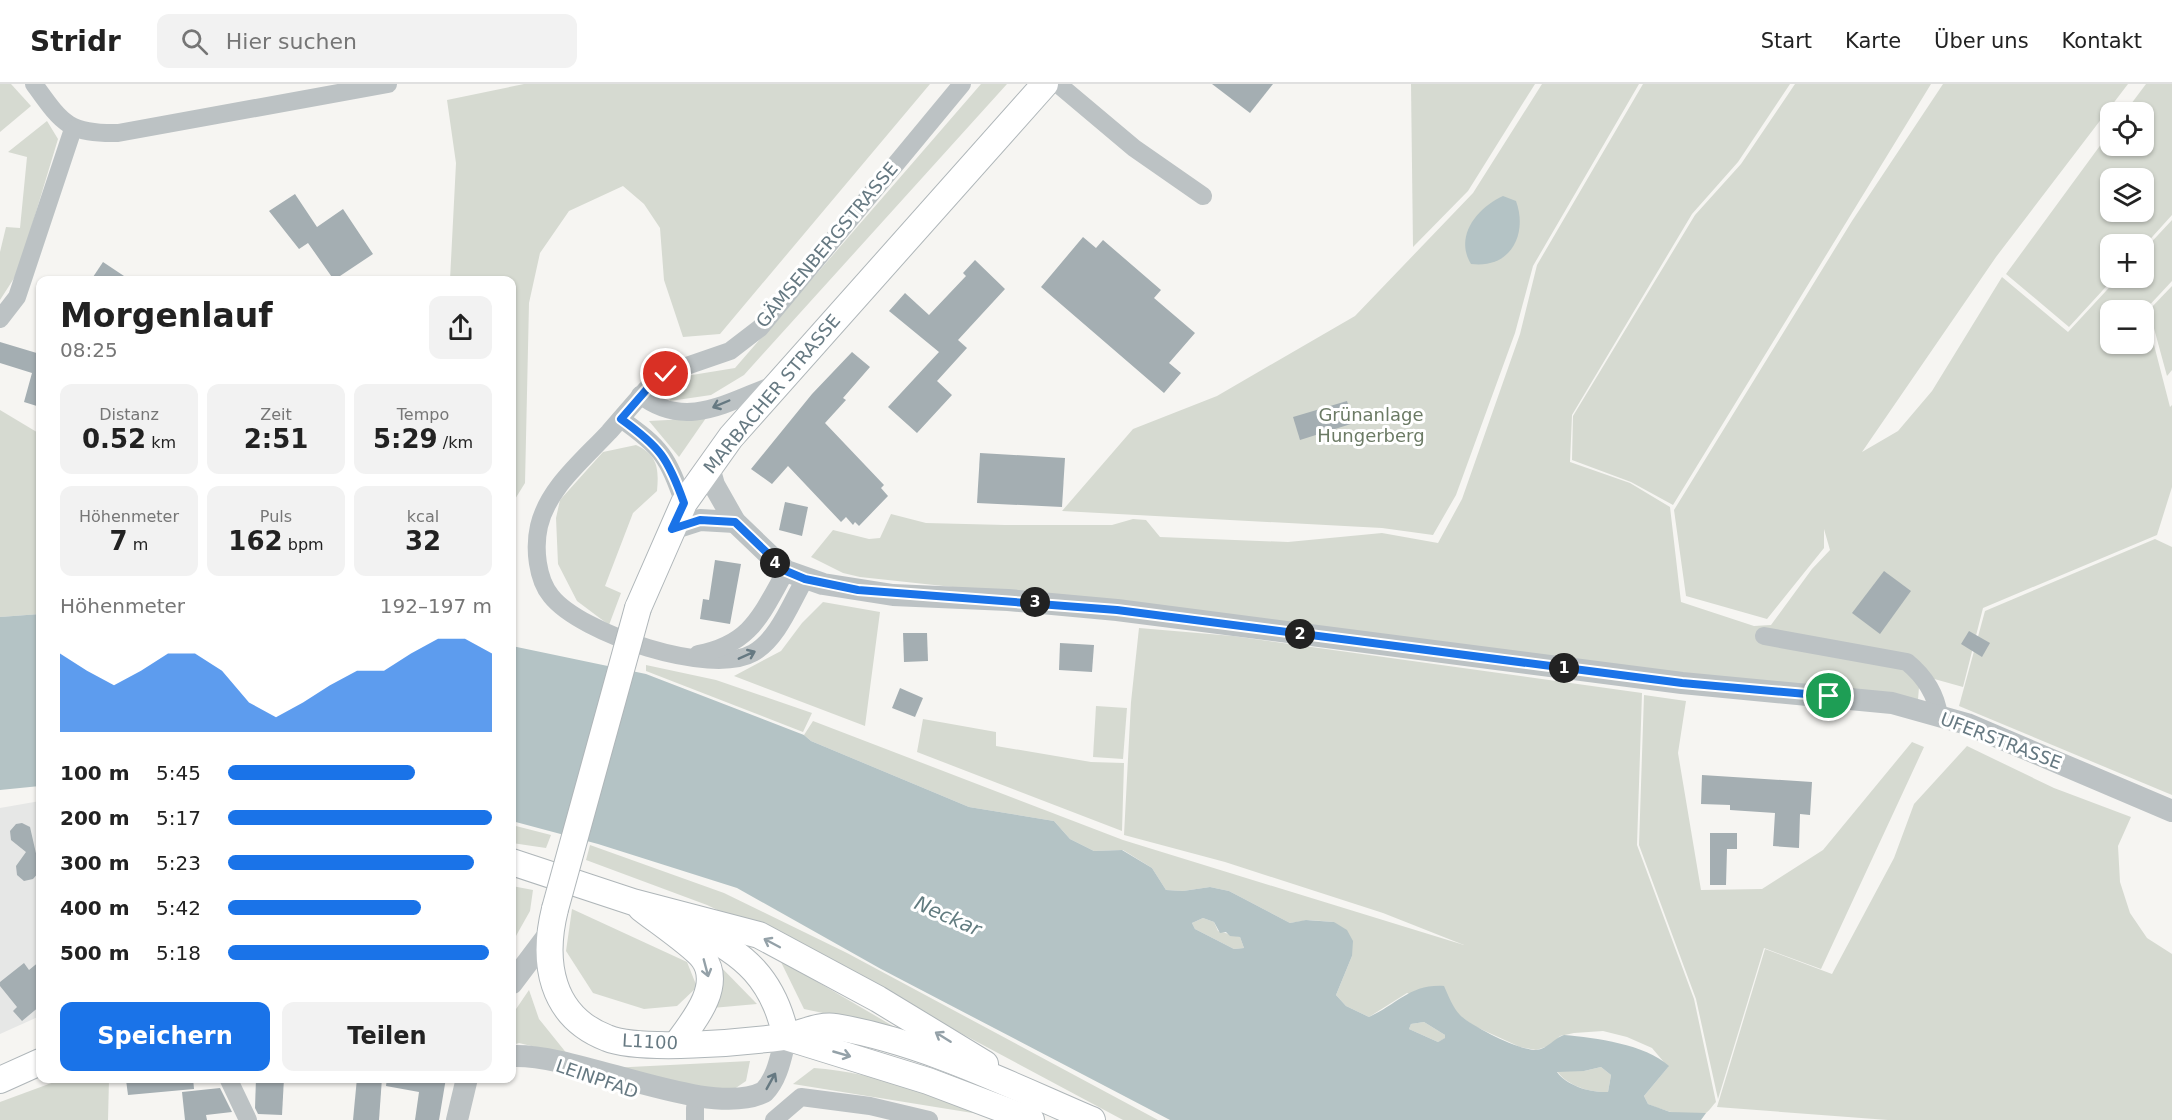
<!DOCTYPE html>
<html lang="de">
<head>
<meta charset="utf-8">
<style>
	:root { --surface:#fff; --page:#f2f2f2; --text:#222; --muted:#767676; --line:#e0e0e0; --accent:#1a73e8 }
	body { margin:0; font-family:"DejaVu Sans",sans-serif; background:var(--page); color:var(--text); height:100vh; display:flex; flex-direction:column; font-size:22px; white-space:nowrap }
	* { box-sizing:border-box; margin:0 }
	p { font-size:20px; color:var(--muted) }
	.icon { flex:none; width:33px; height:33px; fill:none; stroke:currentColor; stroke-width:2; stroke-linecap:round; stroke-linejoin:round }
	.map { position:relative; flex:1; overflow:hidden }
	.panel { position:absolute; left:36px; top:192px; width:480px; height:807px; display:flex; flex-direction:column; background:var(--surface); border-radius:12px; box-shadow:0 2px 4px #0004 }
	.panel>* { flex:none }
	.fabs { position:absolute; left:2100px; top:18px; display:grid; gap:12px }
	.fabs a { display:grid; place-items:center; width:54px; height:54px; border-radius:12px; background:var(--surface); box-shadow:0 2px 4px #0004; font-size:30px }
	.pin { position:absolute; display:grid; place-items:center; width:51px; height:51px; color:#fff; margin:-26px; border:3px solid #fff; border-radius:50%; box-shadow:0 2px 6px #0007 }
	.km { position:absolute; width:30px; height:30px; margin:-15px; border-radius:50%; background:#222; color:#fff; font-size:16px; line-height:30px; text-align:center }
	.round { display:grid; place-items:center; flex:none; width:63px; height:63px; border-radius:12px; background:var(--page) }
	.head { display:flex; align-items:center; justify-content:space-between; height:102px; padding:0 24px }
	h1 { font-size:33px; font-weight:800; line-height:45px }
	.figures { display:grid; grid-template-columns:repeat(3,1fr); gap:9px; height:102px; padding:6px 24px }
	.figures div { display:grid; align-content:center; border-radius:12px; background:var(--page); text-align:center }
	.figures b { font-size:26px; font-weight:800 }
	.figures small { font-size:16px; font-weight:400 }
	.figures p { font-size:16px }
	.chart { height:168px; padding:12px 24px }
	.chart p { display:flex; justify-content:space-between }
	.chart svg { width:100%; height:108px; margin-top:6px; fill:var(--accent); opacity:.7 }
	.action { display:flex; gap:12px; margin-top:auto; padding:12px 24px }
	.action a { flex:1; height:69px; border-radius:12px; background:var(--accent); color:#fff; font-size:24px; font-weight:800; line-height:69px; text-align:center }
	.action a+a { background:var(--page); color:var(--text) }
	ul { padding:0 24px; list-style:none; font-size:20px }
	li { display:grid; grid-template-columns:96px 72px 1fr; align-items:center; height:45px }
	li i { height:15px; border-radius:8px; background:var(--accent) }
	header { display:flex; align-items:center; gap:36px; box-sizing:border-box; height:84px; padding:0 30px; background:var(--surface); border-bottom:2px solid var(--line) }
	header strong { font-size:28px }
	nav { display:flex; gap:33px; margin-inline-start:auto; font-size:21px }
	.search { width:420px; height:54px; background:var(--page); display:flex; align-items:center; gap:15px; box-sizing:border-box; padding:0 21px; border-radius:12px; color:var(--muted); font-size:22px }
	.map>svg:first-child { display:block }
	.built { fill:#e6e7e6 }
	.green { fill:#d6dad1; fill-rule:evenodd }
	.water { fill:#b4c3c5; fill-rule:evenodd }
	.building { fill:#a4aeb2 }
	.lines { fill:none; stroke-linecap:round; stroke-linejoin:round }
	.secondary-casing { stroke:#afb6b9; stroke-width:28 }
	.minor { stroke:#bcc2c4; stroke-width:18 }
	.tertiary { stroke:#bcc2c4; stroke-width:22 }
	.secondary { stroke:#fff; stroke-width:26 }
	.secondary-bridge-casing { stroke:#afb6b9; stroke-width:28; stroke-linecap:butt }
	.secondary-bridge { stroke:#fff; stroke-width:26 }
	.oneway { stroke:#667982 }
	.oneway2 { stroke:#94a1a8 }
	.route-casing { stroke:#fff; stroke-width:12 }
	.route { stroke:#1a73e8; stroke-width:8 }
	.labels { text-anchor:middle; stroke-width:6; stroke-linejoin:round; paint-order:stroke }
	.street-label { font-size:18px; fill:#667982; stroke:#fff }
	.park-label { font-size:18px; fill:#6b7a64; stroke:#fff }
	.water-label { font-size:20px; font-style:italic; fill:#617b7f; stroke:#fff }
</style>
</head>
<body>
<header>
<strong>Stridr</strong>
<div class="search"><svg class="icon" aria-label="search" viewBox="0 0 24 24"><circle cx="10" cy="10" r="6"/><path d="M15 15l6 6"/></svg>Hier suchen</div>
<nav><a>Start</a><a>Karte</a><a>Über uns</a><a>Kontakt</a></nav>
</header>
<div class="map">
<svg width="2172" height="1036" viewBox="0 0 2172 1036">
	<rect width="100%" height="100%" fill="#f6f5f2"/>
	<polygon class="built" points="40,717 40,932 0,950 0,724"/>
	<g class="green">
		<polygon points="0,0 11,0 31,22 0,48"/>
		<polygon points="524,0 930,0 720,250 683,253 664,196 660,144 644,120 623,102 569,127 540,169 529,219 525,399 512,420 512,196 450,196 456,79 447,16"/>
		<polygon points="981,0 1007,0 744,291 711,311 670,317 666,299 692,291 735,284"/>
		<polygon points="1411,0 1535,0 1468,107 1413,163"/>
		<polygon points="1542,0 1639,0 1533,182 1515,249 1456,411 1433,451 1382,444 1062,427 1133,345 1217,312 1355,232 1473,109"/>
		<path d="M1643,0H1790L1738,78L1692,130L1572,331L1570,378L1630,399L1670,423L1681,518L1754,542L1771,541L1812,485L1830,466L1824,445V464L1767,535L1686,512L1674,426L1852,137L1943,0H2128L1996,173L1862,368L1898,347L1932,307L2002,193L2068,248L2118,194H2144V166L2172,136V197L2145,226L2170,323L2172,321V403L2157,451L1983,524L1963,603L1920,591L1917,628L999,508L860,493L843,489L811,473L833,446L869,455L880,454L891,430L926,439L1005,441H1112L1133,435L1146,436L1160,453L1288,458L1382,449L1438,459L1462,415L1520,250L1537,181ZM2110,226H2144V260H2110Z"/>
		<polygon points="1795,0 1931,0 1673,421 1631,398 1572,376 1573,332 1695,131 1741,80"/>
		<path d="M2146,0H2172V131L2144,162L2110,160V194H2114L2069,243L2006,190L2110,48V62H2144V28H2125ZM2110,94H2144V128H2110Z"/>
		<polygon points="47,37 58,55 18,188 0,216 0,168 6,143 20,144 27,73 8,68"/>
		<polygon points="2172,202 2172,286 2167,292 2149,226"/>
		<polygon points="0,326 40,350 40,530 0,533"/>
		<polygon points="706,334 679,373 649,337"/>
		<path d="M636,361C658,371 659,385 657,407L633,429L605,502L621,509L609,541L577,517L558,480L556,434L560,416L603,368Z"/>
		<polygon points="2155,455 2172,463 2172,711 1959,622 1985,527"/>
		<polygon points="823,518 880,528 865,642 734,592 781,567 802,539"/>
		<path d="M1139,544L1233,552L1642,609L1637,761L1694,915L1716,1018C1713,1021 1710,1026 1706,1029C1691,1036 1662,1026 1648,1020L1644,1012L1668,983L1652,964L1627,953L1603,947L1574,949L1560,952L1552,961L1536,966L1520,963L1474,942L1458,930L1407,909L1369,933L1346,922L1336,911L1352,872L1334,838L1309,836L1290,839L1229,807L1210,803L1183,807L1166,806L1152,784L1123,766L1094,767L1070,755L1054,737L969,723L811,657L804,651L813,637L1123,756L1464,861L1383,829L1225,778L1124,751L1131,618Z"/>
		<polygon points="646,581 716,596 812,629 803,648 646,587"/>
		<polygon points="1644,611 1686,617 1678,669 1701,806 1762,805 1823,766 1912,658 1924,663 1821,885 1764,864 1718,1015 1696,915 1639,761"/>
		<polygon points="1096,622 1127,624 1123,675 1093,673"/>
		<polygon points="923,635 996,648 996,662 1091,678 1124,679 1122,747 917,668"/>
		<polygon points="1967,662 2054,704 2131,733 2118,762 2120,798 2130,829 2147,854 2172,870 2172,1036 1888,1036 1717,1023 1765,865 1832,890 1894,774 1914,720"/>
		<polygon points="512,741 551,751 546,764 512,759"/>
		<polygon points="590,761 724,809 847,869 1158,1036 1123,1036 837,883 707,821 586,776"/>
		<polygon points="512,802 533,806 530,827 512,859"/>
		<polygon points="572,825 687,878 697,903 677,922 644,925 593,909 566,867"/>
		<polygon points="1203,834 1214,838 1218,847 1240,853 1244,864 1234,865 1195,845 1192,839"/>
		<polygon points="780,876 898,945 804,925"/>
		<polygon points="716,878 757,920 712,924"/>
		<polygon points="529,906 539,935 568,971 519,959 512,961 512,931"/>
		<polygon points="1424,938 1445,951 1446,954 1438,958 1409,945 1411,940"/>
		<polygon points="750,977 746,997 727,1010 610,984"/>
		<path d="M1601,983L1611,991L1608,1008C1591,1009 1567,1002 1557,987H1584Z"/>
		<path d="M814,984C875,989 929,1008 985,1031L793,1000Z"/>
		<polygon points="65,994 109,995 108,1036 0,1036 0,1018"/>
	</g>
	<g class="water">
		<path d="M1503,112L1516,117C1528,150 1511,185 1471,180C1454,152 1477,124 1503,112Z"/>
		<polygon points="40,530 40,702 0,706 0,533"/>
		<path d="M512,562L646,590L804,651L811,657L969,723L1054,737L1070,755L1094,767L1122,766L1152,784L1166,806L1183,807L1210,803L1229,807L1290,839L1306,836L1334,838L1347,846L1353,857L1352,872L1336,911L1346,922L1369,933C1398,920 1410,900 1444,902C1448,911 1453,924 1460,931C1473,943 1518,966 1536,966C1548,965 1554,954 1564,951C1596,954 1645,960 1669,982L1644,1012L1648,1020L1670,1028L1706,1029L1701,1036H1170L881,885L737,804L598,760L512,737ZM1203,834L1214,838L1220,849L1226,848L1230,852L1240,853L1244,864L1234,865L1195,845L1192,839ZM1424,938L1445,951V954L1438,958L1409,945L1411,940ZM1601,983L1611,991L1608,1008C1591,1009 1567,1002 1557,988L1584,987Z"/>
	</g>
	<g class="building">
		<polygon points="1212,0 1273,0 1250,29"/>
		<polygon points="295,110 317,143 343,125 373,170 334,196 308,159 299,165 269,127"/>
		<polygon points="1083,153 1096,164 1103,156 1161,206 1154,214 1195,249 1169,279 1181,289 1164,309 1041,203"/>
		<polygon points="975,176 1005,205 958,256 967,264 937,297 952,311 917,349 888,323 939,268 889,227 905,209 929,231 966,192 963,189"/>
		<polygon points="103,178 130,196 91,196"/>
		<polygon points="0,258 40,270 40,323 24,318 32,289 0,279"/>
		<polygon points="852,268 870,283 843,314 846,316 825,339 884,401 881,404 888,412 859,442 855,438 853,441 846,433 841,438 788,382 772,400 751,385 812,310"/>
		<polygon points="1347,317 1354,339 1300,356 1293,333"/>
		<polygon points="980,369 1065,374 1062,423 977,419"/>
		<polygon points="785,418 808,423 802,452 779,446"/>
		<polygon points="715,476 741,480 730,540 700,535 703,515 709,516"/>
		<polygon points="1884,487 1911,507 1880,550 1852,529"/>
		<polygon points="1969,547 1990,559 1982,573 1961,560"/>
		<polygon points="903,549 927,549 928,577 904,578"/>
		<polygon points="1060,559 1094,561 1092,588 1059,586"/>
		<polygon points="900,604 923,614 915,633 892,624"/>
		<polygon points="1702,691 1812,698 1810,731 1800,730 1799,764 1773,762 1775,729 1730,726 1730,721 1701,720"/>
		<polygon points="22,739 30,743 40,787 33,795 24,797 17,791 16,782 26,768 11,756 10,747 16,740"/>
		<polygon points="1710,749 1737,749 1737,765 1727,765 1726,801 1710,801"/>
		<polygon points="40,877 40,922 22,937 13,927 17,923 0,902 0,898 24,879 29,886"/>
		<polygon points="146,994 193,994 194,1005 128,1011 126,996"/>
		<polygon points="256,994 284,994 282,1031 258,1030 255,1024"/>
		<polygon points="357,994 382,994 379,1036 353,1036"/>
		<polygon points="387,994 446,994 439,1036 415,1036 419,1008 386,1002"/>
		<polygon points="220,1004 232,1028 206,1031 207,1036 185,1036 182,1008"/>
	</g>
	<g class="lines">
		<g class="secondary-casing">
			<g id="secondary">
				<polyline points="638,524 684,419 731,353 1045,0"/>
				<polyline points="512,778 633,818 759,851 878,915 985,980"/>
				<path d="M641,824C656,836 693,861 703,874C724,902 692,939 676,961"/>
				<path d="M555,825C542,877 550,932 607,954C641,968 745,958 783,953C801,951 817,940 836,943C924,958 1010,1001 1092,1036"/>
				<path d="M693,845C745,869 774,896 786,953"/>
				<polyline points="786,953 928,997 1031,1036"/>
				<polyline points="0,996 40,978"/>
			</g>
		</g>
		<g class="minor">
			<path d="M34,0C62,39 68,50 118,49L388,0"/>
			<polyline points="1058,0 1134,64 1203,112"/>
			<polyline points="0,235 17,213 73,45"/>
			<path d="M640,311C686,347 729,317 776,300"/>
			<path d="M621,335C662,364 667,372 684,419"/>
			<path d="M805,495C791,519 778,555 753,569C711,593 581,550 551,512C537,495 534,464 539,442C548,404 583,376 609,348C624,331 638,314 654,297L672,287L730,267L760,244L962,0"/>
			<path d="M1764,552L1907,578C1924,592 1936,609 1939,632"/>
			<path d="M698,570C752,560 761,530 786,487"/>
			<polyline points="228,994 248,1036"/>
			<polyline points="695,1024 695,1036"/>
			<polyline points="774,1036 801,1013 870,1022 929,1036"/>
		</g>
		<g class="tertiary">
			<polyline points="709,383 714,401 735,438 786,487 823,500 893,511 1008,516 1117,526 1682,599 1892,619 1967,640 2172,727"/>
			<polyline points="672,445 700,436 735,438"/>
			<polyline points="512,899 549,850"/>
			<path d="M512,972C578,969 709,1036 764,1008C778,994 781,971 786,953"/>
			<polyline points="457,1036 467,994"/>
		</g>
		<use href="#secondary" class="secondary"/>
		<g class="secondary-bridge-casing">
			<polyline id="secondary-bridge" points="555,825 638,524"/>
		</g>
		<use href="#secondary-bridge" class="secondary-bridge"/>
	</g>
	<defs><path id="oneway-shaft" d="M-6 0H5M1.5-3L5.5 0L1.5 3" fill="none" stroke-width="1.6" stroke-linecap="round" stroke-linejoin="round" transform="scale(1.5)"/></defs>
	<g class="oneway">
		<use href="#oneway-shaft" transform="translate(721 320) rotate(157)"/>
		<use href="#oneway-shaft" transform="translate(747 571) rotate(-24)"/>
		<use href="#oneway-shaft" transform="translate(771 997) rotate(-61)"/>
	</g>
	<g class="oneway2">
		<use href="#oneway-shaft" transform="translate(772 859) rotate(-152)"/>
		<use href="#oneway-shaft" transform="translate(706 884) rotate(75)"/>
		<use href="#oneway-shaft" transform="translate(943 953) rotate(-148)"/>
		<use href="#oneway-shaft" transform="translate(842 970) rotate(16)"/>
	</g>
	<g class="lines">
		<g class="route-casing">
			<path id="route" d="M666,290L654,297L621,335C660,363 668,374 684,419L672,445L700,436L735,438L786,487L805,495L858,506L1117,526L1682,599L1829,612"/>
		</g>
		<use href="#route" class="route"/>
	</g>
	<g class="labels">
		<g class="street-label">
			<text transform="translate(827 161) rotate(-50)" y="6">GÄMSENBERGSTRASSE</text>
			<text transform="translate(772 310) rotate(-50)" y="6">MARBACHER STRASSE</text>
			<text transform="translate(2001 657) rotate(21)" y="6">UFERSTRASSE</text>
			<text transform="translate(650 958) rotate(3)" y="6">L1100</text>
			<text transform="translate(597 995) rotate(19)" y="6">LEINPFAD</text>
		</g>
		<g class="park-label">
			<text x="1371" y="337">Grünanlage<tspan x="1371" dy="21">Hungerberg</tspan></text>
		</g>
		<g class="water-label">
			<text transform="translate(948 832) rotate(24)" y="7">Neckar</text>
		</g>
	</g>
</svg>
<div class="fabs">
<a><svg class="icon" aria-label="locate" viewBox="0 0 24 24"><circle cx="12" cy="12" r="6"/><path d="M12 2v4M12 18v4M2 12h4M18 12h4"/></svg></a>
<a><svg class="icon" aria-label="layers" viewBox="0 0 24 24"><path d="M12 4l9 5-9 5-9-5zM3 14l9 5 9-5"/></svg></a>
<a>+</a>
<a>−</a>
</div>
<div class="pin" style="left:1829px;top:612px;background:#1e9e55"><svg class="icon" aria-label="arrive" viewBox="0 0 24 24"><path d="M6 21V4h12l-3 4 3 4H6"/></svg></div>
<div class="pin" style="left:666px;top:290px;background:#d93025"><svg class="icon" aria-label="check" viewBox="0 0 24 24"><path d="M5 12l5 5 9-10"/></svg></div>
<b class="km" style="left:1564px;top:584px">1</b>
<b class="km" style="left:1300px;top:550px">2</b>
<b class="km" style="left:1035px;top:518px">3</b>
<b class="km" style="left:775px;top:479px">4</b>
<section class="panel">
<div class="head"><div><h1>Morgenlauf</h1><p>08:25</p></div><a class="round"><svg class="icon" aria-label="share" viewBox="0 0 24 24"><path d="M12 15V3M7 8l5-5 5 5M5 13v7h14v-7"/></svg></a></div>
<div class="figures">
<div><p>Distanz</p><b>0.52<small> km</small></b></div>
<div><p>Zeit</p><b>2:51</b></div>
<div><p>Tempo</p><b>5:29<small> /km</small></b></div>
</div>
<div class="figures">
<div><p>Höhenmeter</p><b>7<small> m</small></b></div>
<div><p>Puls</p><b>162<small> bpm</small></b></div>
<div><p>kcal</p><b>32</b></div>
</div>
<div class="chart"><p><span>Höhenmeter</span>192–197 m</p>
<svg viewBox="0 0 160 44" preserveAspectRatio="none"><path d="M0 44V12L10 19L20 25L30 19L40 12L50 12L60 19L70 32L80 38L90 32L100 25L110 19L120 19L130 12L140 6L150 6L160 12V44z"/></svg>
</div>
<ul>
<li><b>100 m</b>5:45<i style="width:71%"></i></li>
<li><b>200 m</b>5:17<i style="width:100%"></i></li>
<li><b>300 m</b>5:23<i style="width:93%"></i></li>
<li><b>400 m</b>5:42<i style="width:73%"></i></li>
<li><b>500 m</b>5:18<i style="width:99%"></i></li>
</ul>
<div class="action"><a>Speichern</a><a>Teilen</a></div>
</section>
</div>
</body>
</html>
